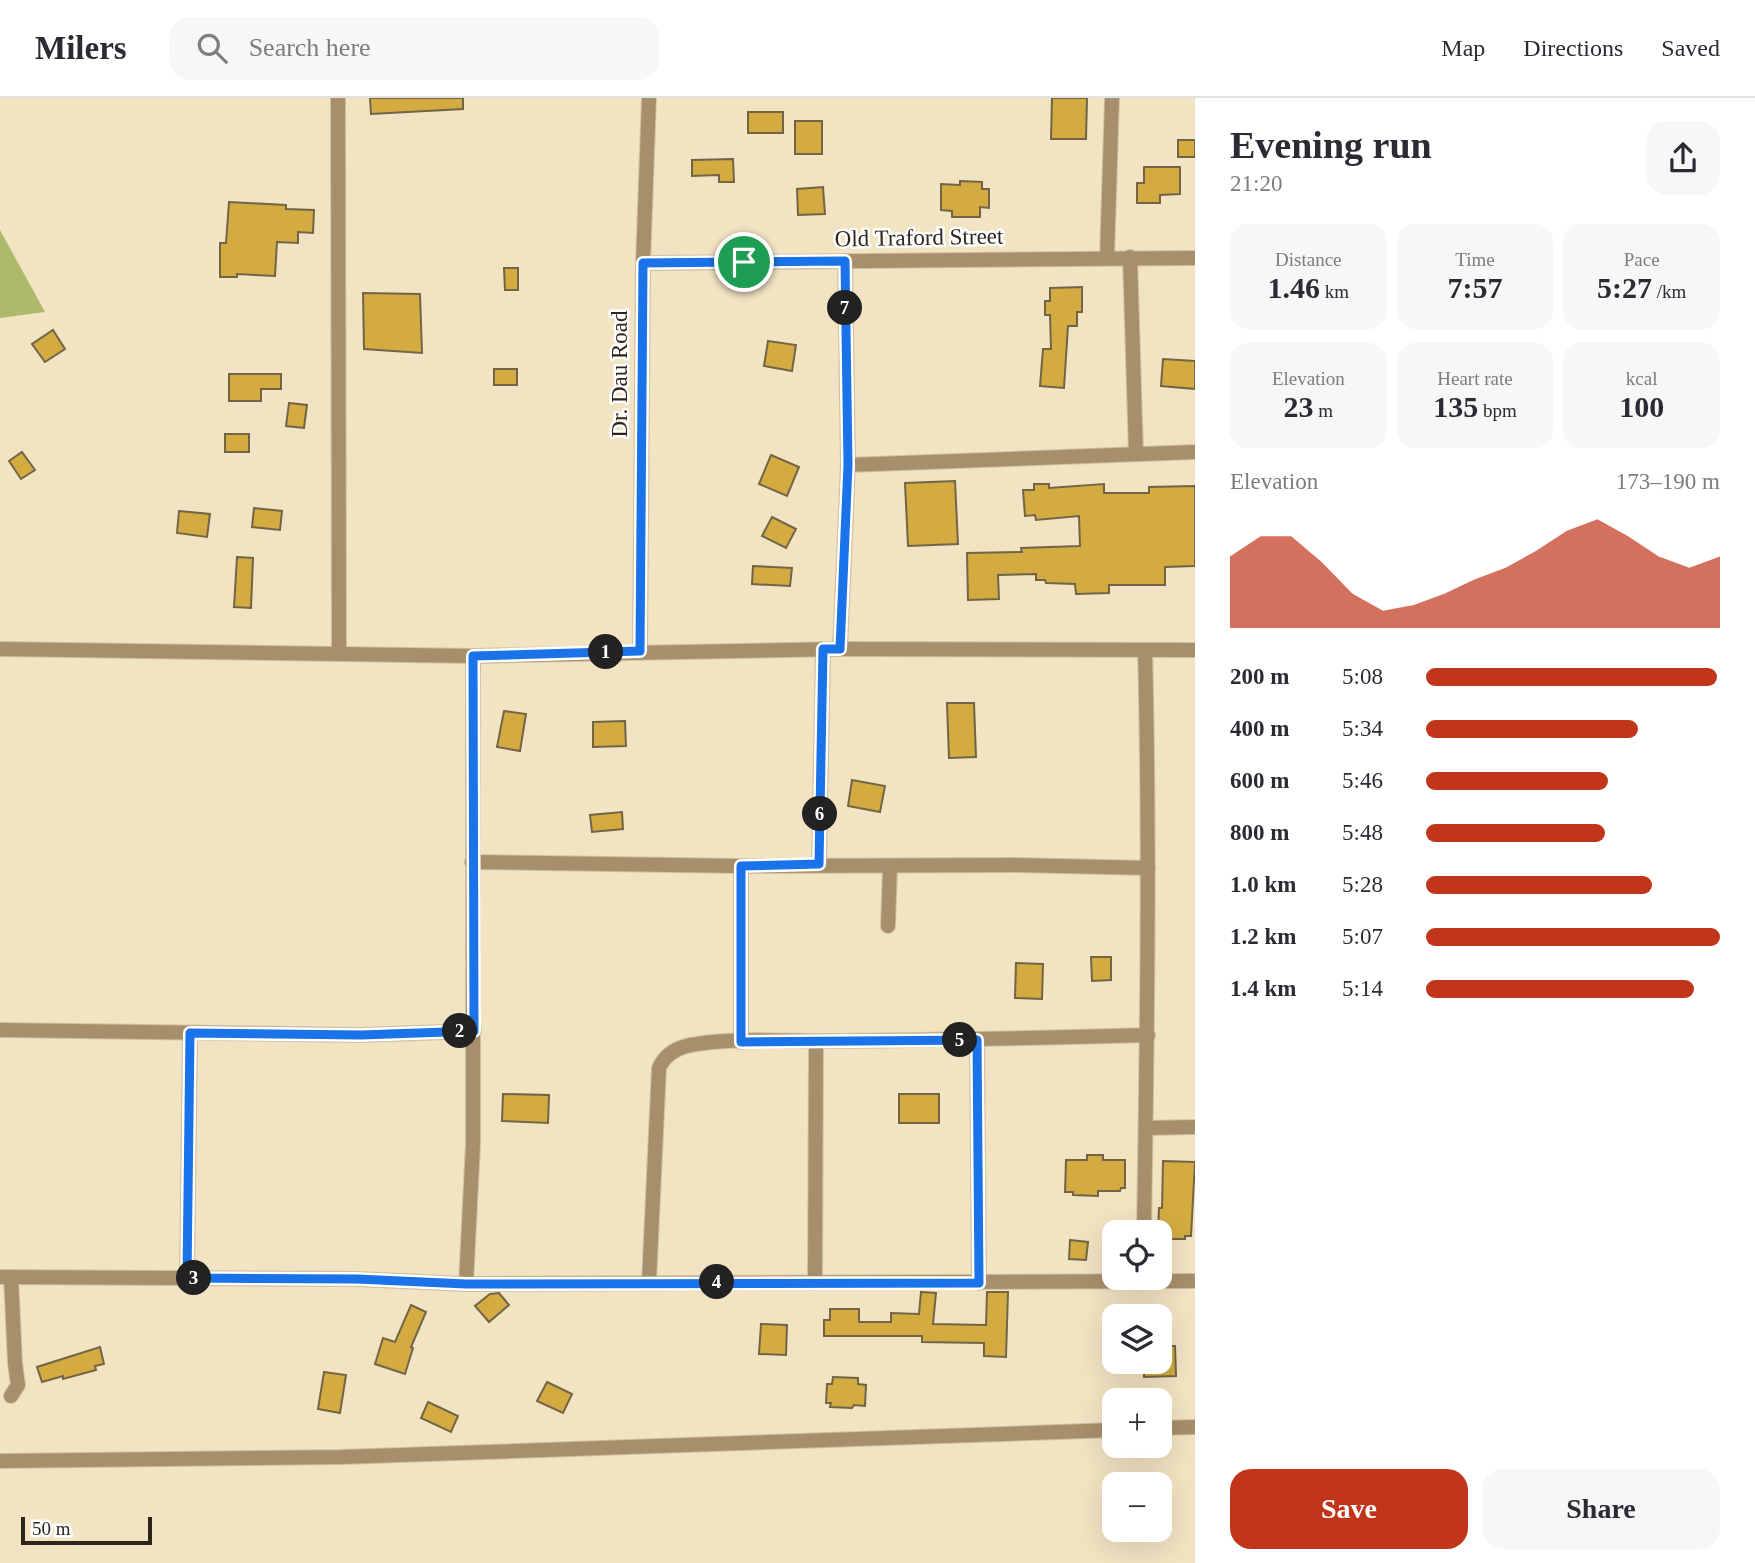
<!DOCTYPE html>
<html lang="en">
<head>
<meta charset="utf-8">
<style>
	:root { --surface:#fff; --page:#f7f7f7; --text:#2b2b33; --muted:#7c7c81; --line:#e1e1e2; --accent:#c1361b }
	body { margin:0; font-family:"Times New Roman",serif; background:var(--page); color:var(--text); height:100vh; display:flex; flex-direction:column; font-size:26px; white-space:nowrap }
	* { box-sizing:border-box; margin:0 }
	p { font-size:23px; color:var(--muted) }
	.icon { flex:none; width:38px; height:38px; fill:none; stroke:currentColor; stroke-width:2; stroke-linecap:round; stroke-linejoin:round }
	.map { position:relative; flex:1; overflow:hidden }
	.sheet { display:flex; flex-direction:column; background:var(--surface); width:560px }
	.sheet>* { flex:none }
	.controls { position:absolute; left:1102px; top:1122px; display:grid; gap:14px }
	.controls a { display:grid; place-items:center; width:70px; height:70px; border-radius:14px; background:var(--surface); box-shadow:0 7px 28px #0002; font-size:35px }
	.scale { position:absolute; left:21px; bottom:18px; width:131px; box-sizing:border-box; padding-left:7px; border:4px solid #2c271a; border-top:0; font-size:19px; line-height:24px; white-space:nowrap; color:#2c271a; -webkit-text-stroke:5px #fff; paint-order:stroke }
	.pin { position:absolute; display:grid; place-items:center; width:60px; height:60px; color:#fff; margin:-30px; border:4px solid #fff; border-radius:50%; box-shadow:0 2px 7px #0007 }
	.km { position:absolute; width:35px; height:35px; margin:-18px; border-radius:50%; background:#222; color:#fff; font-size:19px; line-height:35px; text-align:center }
	.round { display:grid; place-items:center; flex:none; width:74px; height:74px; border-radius:21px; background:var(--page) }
	.headline { display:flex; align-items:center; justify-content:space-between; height:119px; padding:0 35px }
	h1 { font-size:38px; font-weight:700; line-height:52px }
	.metrics { display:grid; grid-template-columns:repeat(3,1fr); gap:10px; height:119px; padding:7px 35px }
	.metrics div { display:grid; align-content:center; border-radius:18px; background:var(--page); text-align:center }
	.metrics b { font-size:30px; font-weight:700 }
	.metrics small { font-size:19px; font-weight:400 }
	.metrics p { font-size:19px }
	.chart { height:196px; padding:14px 35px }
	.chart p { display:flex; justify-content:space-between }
	.chart svg { width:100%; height:126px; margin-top:7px; fill:var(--accent); opacity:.7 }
	.cta { display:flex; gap:14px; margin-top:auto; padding:14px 35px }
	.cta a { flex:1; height:80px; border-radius:21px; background:var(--accent); color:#fff; font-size:28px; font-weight:700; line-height:80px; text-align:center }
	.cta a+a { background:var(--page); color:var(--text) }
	ul { padding:0 35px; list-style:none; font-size:23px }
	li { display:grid; grid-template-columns:112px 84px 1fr; align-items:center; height:52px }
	li i { height:18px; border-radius:9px; background:var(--accent) }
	header { display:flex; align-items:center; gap:42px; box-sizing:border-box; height:98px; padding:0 35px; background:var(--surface); border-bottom:2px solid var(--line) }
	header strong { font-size:33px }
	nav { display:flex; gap:38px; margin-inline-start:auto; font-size:24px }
	.search { width:490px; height:63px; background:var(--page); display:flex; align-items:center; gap:18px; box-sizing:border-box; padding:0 24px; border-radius:21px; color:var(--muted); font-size:26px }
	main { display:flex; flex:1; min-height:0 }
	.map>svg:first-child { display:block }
	.green { fill:#aeba6b }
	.building { fill:#d3ab41; stroke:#726547; stroke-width:2 }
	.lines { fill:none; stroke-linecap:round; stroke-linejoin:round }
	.minor-casing { stroke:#cec1a4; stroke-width:16 }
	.minor { stroke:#a88f6b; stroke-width:14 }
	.route-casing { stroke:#fff; stroke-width:14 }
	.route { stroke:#1a73e8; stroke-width:9 }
	.labels { text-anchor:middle; stroke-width:5; stroke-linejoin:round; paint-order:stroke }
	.street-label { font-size:23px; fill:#2c271a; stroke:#fff }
</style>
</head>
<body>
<header>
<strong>Milers</strong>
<div class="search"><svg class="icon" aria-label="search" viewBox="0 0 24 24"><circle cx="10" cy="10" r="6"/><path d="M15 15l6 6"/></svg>Search here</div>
<nav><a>Map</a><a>Directions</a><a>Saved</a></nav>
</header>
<main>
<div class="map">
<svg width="1195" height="1465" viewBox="0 0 1195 1465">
	<rect width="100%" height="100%" fill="#f2e3c2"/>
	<polygon class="green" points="0,132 45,214 0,220"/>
	<g class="building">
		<polygon points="370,0 463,0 463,11 371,16"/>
		<polygon points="1052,0 1087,0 1086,41 1051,41"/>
		<rect x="748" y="14" width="35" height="21"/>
		<rect x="795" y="23" width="27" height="33"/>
		<rect x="1178" y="42" width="17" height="17"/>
		<polygon points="733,61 734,84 719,84 719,77 692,78 692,62"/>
		<polygon points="1144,69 1180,69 1180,96 1160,97 1160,105 1137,105 1137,85 1144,85"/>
		<polygon points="960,83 982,84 982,91 989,91 989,110 980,109 980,119 952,119 952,113 941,112 941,86 960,87"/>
		<polygon points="823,89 825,116 798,117 797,91"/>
		<polygon points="229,104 286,107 286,111 314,112 313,135 298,134 298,145 277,144 275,178 237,176 237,179 220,179 220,145 226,145"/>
		<polygon points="504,170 518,170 518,192 505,192"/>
		<polygon points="1082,189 1082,214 1077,214 1077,228 1068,228 1064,290 1040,288 1043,251 1051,251 1050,217 1045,217 1045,203 1050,203 1050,190"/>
		<polygon points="363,195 420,196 422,255 364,251"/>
		<polygon points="53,232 65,251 45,264 32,246"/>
		<polygon points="768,243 796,247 792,273 764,268"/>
		<polygon points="1163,261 1195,263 1195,291 1161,288"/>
		<rect x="494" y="271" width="23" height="16"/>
		<polygon points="229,276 281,276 281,291 261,291 261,303 229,303"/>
		<polygon points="289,305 307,307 304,330 286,328"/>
		<rect x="225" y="336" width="24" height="18"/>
		<polygon points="22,354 35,372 21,381 9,363"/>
		<polygon points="771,357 799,369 787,398 759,386"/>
		<polygon points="955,383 958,446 908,448 905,385"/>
		<polygon points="1034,386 1049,386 1049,390 1104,386 1104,395 1149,395 1149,389 1195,388 1195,468 1165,469 1165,487 1109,487 1109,495 1076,496 1075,486 1046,485 1045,482 1036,482 1036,476 998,477 999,501 968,502 967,455 1022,454 1021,450 1080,448 1079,418 1036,422 1035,417 1025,418 1023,392 1034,392"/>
		<polygon points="254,410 282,413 280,432 252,429"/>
		<polygon points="179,413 210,416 207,439 177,435"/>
		<polygon points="772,419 796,431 786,450 762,438"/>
		<polygon points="237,459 253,460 251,510 234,509"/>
		<polygon points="753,468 792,470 790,488 752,486"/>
		<polygon points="947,605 974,605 976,659 949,660"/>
		<polygon points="504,613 526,616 520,653 497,649"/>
		<polygon points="625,623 626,648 593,649 593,624"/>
		<polygon points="852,682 885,688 880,714 848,708"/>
		<polygon points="622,714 623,731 592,734 590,717"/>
		<polygon points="1091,859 1111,859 1111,882 1092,883"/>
		<polygon points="1016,865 1043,866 1042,901 1015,900"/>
		<polygon points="503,996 549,997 548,1025 502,1023"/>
		<rect x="899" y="996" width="40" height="29"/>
		<polygon points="1087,1057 1103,1057 1103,1062 1125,1062 1125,1090 1121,1090 1120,1093 1098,1093 1098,1098 1073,1097 1073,1094 1065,1094 1066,1062 1087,1062"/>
		<polygon points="1163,1063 1195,1064 1191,1138 1185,1138 1185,1141 1170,1141 1170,1136 1158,1134 1159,1110 1162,1110"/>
		<polygon points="1070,1142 1088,1144 1086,1162 1069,1161"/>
		<polygon points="921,1194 936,1195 933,1226 986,1227 987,1194 1008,1194 1006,1259 984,1258 984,1245 922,1244 922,1238 824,1238 824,1222 830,1222 830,1211 859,1211 859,1224 891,1224 891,1215 919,1216"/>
		<polygon points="499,1195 509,1207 489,1224 475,1208 490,1196"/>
		<polygon points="411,1207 426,1214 411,1249 413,1250 405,1276 375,1266 383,1240 395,1244"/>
		<polygon points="761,1226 787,1227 786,1257 759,1256"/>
		<polygon points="1160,1248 1175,1248 1176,1278 1144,1279 1144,1264 1160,1264"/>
		<polygon points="100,1249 104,1266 95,1268 96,1272 63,1281 63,1278 42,1284 37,1269"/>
		<polygon points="324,1274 346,1277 340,1315 318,1311"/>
		<polygon points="833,1279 858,1280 858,1286 866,1287 865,1308 854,1307 852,1310 830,1309 831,1305 826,1305 827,1286 832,1286"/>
		<polygon points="547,1284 572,1296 563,1315 537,1303"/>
		<polygon points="428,1304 458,1318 451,1334 421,1320"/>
	</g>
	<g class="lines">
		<g class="minor-casing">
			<g id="minor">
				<polyline points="338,0 339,555"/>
				<polyline points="1107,159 1112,0"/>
				<polyline points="1130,159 1136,356"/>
				<polyline points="643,165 1195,160"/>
				<polyline points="848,367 1195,354"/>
				<polyline points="0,551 473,558 840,551 1195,552"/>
				<polyline points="840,551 848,367 845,163"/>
				<polyline points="640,553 643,165 649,0"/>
				<polyline points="472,764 741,768"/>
				<polyline points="819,766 823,551"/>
				<polyline points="888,828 890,769"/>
				<polyline points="0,932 361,937 474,933"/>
				<polyline points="977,942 979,1185"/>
				<polyline points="741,944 741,768 1014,767 1148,770"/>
				<polyline points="1146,1030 1195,1029"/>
				<path d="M1144,1134C1147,940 1150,746 1145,552"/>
				<polyline points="0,1179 357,1181 466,1186 1195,1183"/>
				<polyline points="187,1180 190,935"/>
				<path d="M649,1184L659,970C666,954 680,948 697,946C741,939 800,944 845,943C946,942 1047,940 1148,937"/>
				<polyline points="815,1185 816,944"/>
				<polyline points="466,1186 473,1046 473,558"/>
				<polyline points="11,1298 18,1287 15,1265 11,1179"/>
				<polyline points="1160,1330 1195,1329"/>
				<polyline points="0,1363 342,1359 1115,1332"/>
			</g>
		</g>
		<use href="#minor" class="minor"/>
	</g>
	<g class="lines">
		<g class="route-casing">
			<polygon id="route" points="845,163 848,367 840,551 823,551 819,766 741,768 741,944 977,942 979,1185 466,1186 357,1181 187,1180 190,935 361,937 474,933 473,558 640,553 643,165"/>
		</g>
		<use href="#route" class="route"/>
	</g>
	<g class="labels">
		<g class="street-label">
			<text transform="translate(919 139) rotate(-1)" y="8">Old Traford Street</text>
			<text transform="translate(619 276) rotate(-90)" y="8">Dr. Dau Road</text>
		</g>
	</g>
</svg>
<div class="controls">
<a><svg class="icon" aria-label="locate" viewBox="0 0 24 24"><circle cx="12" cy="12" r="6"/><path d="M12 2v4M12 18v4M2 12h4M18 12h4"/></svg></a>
<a><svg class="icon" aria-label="layers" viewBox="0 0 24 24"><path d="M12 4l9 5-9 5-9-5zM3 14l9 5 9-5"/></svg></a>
<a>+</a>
<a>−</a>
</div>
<div class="scale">50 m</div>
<div class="pin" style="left:744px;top:164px;background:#1e9e55"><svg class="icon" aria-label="arrive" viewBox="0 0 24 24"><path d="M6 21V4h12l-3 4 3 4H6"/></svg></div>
<b class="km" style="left:606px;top:554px">1</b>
<b class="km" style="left:460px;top:933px">2</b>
<b class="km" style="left:194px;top:1180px">3</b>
<b class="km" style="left:717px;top:1184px">4</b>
<b class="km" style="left:960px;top:942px">5</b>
<b class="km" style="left:820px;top:716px">6</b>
<b class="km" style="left:845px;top:210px">7</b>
</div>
<section class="sheet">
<div class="headline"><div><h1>Evening run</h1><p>21:20</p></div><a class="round"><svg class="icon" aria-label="share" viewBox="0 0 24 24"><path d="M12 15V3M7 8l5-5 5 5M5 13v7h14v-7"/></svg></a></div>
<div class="metrics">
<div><p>Distance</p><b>1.46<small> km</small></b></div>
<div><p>Time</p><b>7:57</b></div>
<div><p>Pace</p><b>5:27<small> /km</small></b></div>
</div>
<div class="metrics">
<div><p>Elevation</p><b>23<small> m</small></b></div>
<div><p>Heart rate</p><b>135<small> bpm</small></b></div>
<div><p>kcal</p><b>100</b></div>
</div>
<div class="chart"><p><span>Elevation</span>173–190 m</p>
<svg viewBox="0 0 160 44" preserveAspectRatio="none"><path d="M0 44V19L10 12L20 12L30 21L40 32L50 38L60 36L70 32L80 27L90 23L100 17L110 10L120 6L130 12L140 19L150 23L160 19V44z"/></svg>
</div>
<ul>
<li><b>200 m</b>5:08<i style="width:99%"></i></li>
<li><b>400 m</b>5:34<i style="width:72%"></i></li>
<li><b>600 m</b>5:46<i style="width:62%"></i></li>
<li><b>800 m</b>5:48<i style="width:61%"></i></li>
<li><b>1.0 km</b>5:28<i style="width:77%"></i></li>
<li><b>1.2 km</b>5:07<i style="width:100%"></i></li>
<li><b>1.4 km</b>5:14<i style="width:91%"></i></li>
</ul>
<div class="cta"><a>Save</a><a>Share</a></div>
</section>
</main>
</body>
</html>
